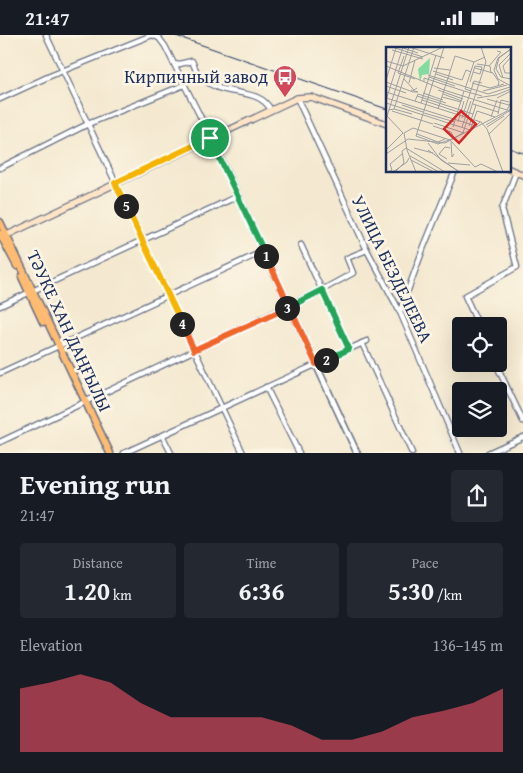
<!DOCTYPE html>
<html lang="en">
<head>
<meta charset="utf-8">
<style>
	:root { --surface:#171b24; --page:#242831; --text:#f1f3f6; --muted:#9ea1a6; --accent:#d1495b }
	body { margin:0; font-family:"Gentium Book Plus",serif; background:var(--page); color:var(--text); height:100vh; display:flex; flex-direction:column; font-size:19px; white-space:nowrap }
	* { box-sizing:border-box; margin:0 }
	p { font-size:16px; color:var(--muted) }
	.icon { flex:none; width:28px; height:28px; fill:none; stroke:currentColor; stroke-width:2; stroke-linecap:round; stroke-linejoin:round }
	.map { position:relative; height:418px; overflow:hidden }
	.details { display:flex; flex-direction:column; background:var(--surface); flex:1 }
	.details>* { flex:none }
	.tools { position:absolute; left:452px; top:282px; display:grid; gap:10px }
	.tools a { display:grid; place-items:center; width:55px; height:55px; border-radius:5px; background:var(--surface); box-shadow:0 5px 20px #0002; font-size:25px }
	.pin { position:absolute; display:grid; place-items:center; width:42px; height:42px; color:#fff; margin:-21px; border:2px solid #fff; border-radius:50%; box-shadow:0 1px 5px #0007 }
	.km { position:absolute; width:25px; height:25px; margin:-12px; border-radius:50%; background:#222; color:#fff; font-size:14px; line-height:25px; text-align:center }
	.round { display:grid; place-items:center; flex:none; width:52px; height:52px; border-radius:5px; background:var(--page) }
	.head { display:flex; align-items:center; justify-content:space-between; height:85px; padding:0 20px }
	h1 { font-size:28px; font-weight:700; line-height:38px }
	.stats { display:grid; grid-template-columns:repeat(3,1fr); gap:8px; height:85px; padding:5px 20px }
	.stats div { display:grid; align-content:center; border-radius:5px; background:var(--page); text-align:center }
	.stats b { font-size:25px; font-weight:700 }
	.stats small { font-size:14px; font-weight:400 }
	.stats p { font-size:14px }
	.chart { height:140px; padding:10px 20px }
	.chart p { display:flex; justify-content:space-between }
	.chart svg { width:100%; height:90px; margin-top:5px; fill:var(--accent); opacity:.7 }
	.status { display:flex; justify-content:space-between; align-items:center; height:35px; padding:0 25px; background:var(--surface); direction:ltr }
	.status svg { height:14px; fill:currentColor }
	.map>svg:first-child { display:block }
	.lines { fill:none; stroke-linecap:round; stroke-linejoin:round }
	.minor-casing { stroke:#677086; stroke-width:7 }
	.tertiary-casing { stroke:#677086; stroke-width:8 }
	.secondary-casing { stroke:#677086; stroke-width:8 }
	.primary-casing { stroke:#677086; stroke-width:9 }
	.minor { stroke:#fff; stroke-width:4.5 }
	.tertiary { stroke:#fff; stroke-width:5 }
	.secondary { stroke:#ffe4c6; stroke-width:5.5 }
	.primary { stroke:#ffbb71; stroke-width:6 }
	.rail { stroke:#1b2f5e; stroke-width:1 }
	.split-1-casing { stroke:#fff; stroke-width:10 }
	.split-2-casing { stroke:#fff; stroke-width:10 }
	.split-3-casing { stroke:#fff; stroke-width:10 }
	.split-4-casing { stroke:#fff; stroke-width:10 }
	.split-5-casing { stroke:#fff; stroke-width:10 }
	.split-6-casing { stroke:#fff; stroke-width:10 }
	.split-1 { stroke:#22a559; stroke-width:6 }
	.split-2 { stroke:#f0652b; stroke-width:6 }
	.split-3 { stroke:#22a559; stroke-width:6 }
	.split-4 { stroke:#f0652b; stroke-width:6 }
	.split-5 { stroke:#f5b400; stroke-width:6 }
	.split-6 { stroke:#f5b400; stroke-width:6 }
	.labels { text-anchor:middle; stroke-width:5; stroke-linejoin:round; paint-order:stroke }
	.poi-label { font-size:18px; fill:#1b2f5e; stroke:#fcf5e5; text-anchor:end }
	.street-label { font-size:18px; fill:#1b2f5e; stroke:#fcf5e5 }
	.inset-road { fill:none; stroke:#9d9fa2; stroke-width:1 }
	.view { fill:#d62828; fill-opacity:0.15; stroke:#d62828; stroke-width:2.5 }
	.inset-edge { fill:none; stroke:#1b2f5e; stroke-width:2.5 }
</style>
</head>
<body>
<div class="status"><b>21:47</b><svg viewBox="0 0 49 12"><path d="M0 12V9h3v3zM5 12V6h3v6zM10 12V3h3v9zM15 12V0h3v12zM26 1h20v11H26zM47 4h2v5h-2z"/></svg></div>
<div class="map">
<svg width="523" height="418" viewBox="0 0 523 418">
	<rect width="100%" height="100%" fill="#fcf5e5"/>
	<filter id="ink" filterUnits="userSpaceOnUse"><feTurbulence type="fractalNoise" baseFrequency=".02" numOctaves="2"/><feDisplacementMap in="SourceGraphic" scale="10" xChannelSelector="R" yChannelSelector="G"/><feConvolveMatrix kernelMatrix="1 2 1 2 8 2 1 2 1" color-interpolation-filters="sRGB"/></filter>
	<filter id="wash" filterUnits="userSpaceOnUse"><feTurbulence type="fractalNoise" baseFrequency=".0096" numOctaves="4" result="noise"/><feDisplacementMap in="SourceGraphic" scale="20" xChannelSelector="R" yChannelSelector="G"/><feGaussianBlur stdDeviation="1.12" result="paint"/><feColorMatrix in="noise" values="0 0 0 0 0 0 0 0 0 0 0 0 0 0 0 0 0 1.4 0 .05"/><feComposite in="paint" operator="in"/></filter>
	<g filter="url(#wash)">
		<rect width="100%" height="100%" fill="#f4e9d0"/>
	</g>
	<g filter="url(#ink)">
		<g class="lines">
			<g class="minor-casing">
				<g id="minor">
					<polyline points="46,0 243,418"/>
					<path d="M175,30L192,26C194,30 196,37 199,40C222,66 257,49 271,75"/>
					<polyline points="297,63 367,215 400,277 460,418"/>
					<polyline points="0,64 50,41 152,0 159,3 165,11 211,103"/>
					<polyline points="0,133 88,89 184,50"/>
					<polyline points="301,210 349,314"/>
					<polyline points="0,271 238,161"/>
					<polyline points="400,277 423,214 455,136"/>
					<polyline points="479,291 465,261 517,232 502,174 516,137"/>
					<polyline points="362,308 412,418"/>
					<polyline points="496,329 523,386"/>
					<polyline points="0,338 264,216"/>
					<polyline points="266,352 299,418"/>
					<polyline points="162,400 171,418"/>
					<polyline points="0,407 322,255 353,238 347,223 367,215"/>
					<polyline points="124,418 367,306"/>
					<polyline points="488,418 523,402"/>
				</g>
			</g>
			<g class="tertiary-casing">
				<polyline id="tertiary" points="211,103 357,418"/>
			</g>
			<g class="secondary-casing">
				<g id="secondary">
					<polyline points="509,134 523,140"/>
					<polyline points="3,202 297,63 311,62 387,89"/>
				</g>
			</g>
			<g class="primary-casing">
				<g id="primary">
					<polyline points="0,187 110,418"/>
					<polyline points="0,199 17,231"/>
					<polyline points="22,242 43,287"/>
				</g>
			</g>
			<use href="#minor" class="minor"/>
			<use href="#tertiary" class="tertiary"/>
			<use href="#secondary" class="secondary"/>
			<use href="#primary" class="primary"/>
			<g class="rail">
				<polyline points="173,0 387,74"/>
				<polyline points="509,113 523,118"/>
			</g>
		</g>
	</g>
	<g class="lines" filter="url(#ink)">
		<g class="split-1-casing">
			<polyline id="split-1" points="210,103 266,221"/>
		</g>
		<g class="split-2-casing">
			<polyline id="split-2" points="266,221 316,329 326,325"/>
		</g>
		<g class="split-3-casing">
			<polyline id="split-3" points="287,273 322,255 349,314 326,325"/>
		</g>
		<g class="split-4-casing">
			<polyline id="split-4" points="182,289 194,315 287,273"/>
		</g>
		<g class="split-5-casing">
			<polyline id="split-5" points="126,171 182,289"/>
		</g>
		<g class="split-6-casing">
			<polyline id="split-6" points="126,171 115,148 210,103"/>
		</g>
		<use href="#split-1" class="split-1"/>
		<use href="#split-2" class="split-2"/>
		<use href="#split-3" class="split-3"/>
		<use href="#split-4" class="split-4"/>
		<use href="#split-5" class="split-5"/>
		<use href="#split-6" class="split-6"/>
	</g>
	<defs>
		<g id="bus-pin" transform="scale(1.25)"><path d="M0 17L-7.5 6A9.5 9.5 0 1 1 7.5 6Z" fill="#d1495b" stroke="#fcf5e5"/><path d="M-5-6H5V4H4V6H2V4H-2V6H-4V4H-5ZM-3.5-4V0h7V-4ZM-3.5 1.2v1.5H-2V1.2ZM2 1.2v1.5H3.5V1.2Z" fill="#fff"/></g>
	</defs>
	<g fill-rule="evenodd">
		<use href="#bus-pin" x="285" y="42"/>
	</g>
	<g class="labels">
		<g class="poi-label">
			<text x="268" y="48">Кирпичный завод</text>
		</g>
		<g class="street-label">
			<text transform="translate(392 234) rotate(64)" y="6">УЛИЦА БЕЗДЕЛЕЕВА</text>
			<text transform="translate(69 296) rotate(65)" y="6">ТӘУКЕ ХАН ДАҢҒЫЛЫ</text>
		</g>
	</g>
	<g transform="translate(386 12)">
		<rect width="125" height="125" fill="#f4e9d0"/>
		<path d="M44,11L43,27L36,28L34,35L32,22Z" fill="#82dba1"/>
		<path class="inset-road" d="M6,0L37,10M14,0L32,6M23,0L58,11M58,0L30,89L52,97L63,93M125,2L113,11L110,22L115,30L125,32M125,2L112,11L108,23L112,32L125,39M6,3L37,12M18,9L12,26L29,32M125,10L117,19L119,26H125M0,14L17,19L57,0M91,17L104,19L105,26M0,19L58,43M103,19L115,5L111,4M48,21L64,23M89,21L107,26L113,35L112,39M47,24L76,33L80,23L85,25M50,27L67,33M42,28L102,47L124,40M43,30L69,39M117,31L113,18L125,6M18,32L28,43L31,41M0,33L10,1M38,34V31L78,44M0,35L27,45H32L25,43M84,35L89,19L96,20L94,27L87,25M23,36L29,13M86,36L104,41L118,37M0,39L20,46M52,43L77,52M58,43L121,63L125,55M85,44L79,42L88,15M97,44L121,38M0,45L95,75L101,82L117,125M37,46L57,53M57,47L76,54M31,49L87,67M56,50L75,55M0,51L90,79L94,75M91,51L110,48L125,42M111,51L125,44M101,52L123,58M0,53L17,0M36,53L72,65M29,54L32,47L60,56M0,56L84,83L91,64L109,70M35,56L50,8M87,57L112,65M16,58L37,65M8,62L26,67M52,62L69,9L88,15L99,10M3,63L8,62L28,0M6,64L47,77M38,66L69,75M112,67L115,53L123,55M0,68L17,86L1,102M1,69L23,0M105,70L111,53M76,71L88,34L96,36M72,75L78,54M48,76L78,86M100,78L125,63M47,79L65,85L68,91M83,79L90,58M67,80L78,44L96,49M76,80L85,54M101,80L118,69M31,87L52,95L59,92M103,87L125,66M64,93L89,120L95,117L112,125M65,95L66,110L68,107M42,96L55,113L74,125M28,101L47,106M42,103L73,125M0,107L22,92L59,96L125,62M24,109L53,125M61,112L53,107L59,100L64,101M25,113L48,125M62,116L84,118M4,117L6,123L2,125L9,124M4,117L16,107M7,125L21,115L23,111M9,125L18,116L16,104L20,101L59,125M30,125L21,103L18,86L27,81L64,93L77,86L100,15L95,0"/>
		<path class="view" d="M75,64L90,77L73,96L58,82Z"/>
		<rect width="125" height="125" class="inset-edge"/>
	</g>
</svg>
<div class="tools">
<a><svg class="icon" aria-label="locate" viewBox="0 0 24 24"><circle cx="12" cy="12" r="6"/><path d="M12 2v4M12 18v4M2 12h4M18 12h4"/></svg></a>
<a><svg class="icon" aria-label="layers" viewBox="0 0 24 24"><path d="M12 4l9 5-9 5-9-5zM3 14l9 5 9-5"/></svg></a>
</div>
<div class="pin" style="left:210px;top:103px;background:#1e9e55"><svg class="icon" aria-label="arrive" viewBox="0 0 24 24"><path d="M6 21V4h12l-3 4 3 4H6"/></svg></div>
<b class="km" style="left:266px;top:221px">1</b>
<b class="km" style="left:326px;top:325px">2</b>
<b class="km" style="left:287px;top:273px">3</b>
<b class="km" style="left:182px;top:289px">4</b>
<b class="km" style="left:126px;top:171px">5</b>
</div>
<section class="details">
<div class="head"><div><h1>Evening run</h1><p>21:47</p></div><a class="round"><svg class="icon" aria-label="share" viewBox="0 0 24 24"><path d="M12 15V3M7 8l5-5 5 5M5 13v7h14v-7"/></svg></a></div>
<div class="stats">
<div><p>Distance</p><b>1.20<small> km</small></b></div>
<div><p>Time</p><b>6:36</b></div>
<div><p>Pace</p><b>5:30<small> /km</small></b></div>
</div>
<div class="chart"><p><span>Elevation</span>136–145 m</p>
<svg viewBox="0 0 160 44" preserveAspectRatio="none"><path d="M0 44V13L10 10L20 6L30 10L40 20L50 27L60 27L70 27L80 27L90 31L100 38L110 38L120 34L130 27L140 24L150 20L160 13V44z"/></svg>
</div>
</section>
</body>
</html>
